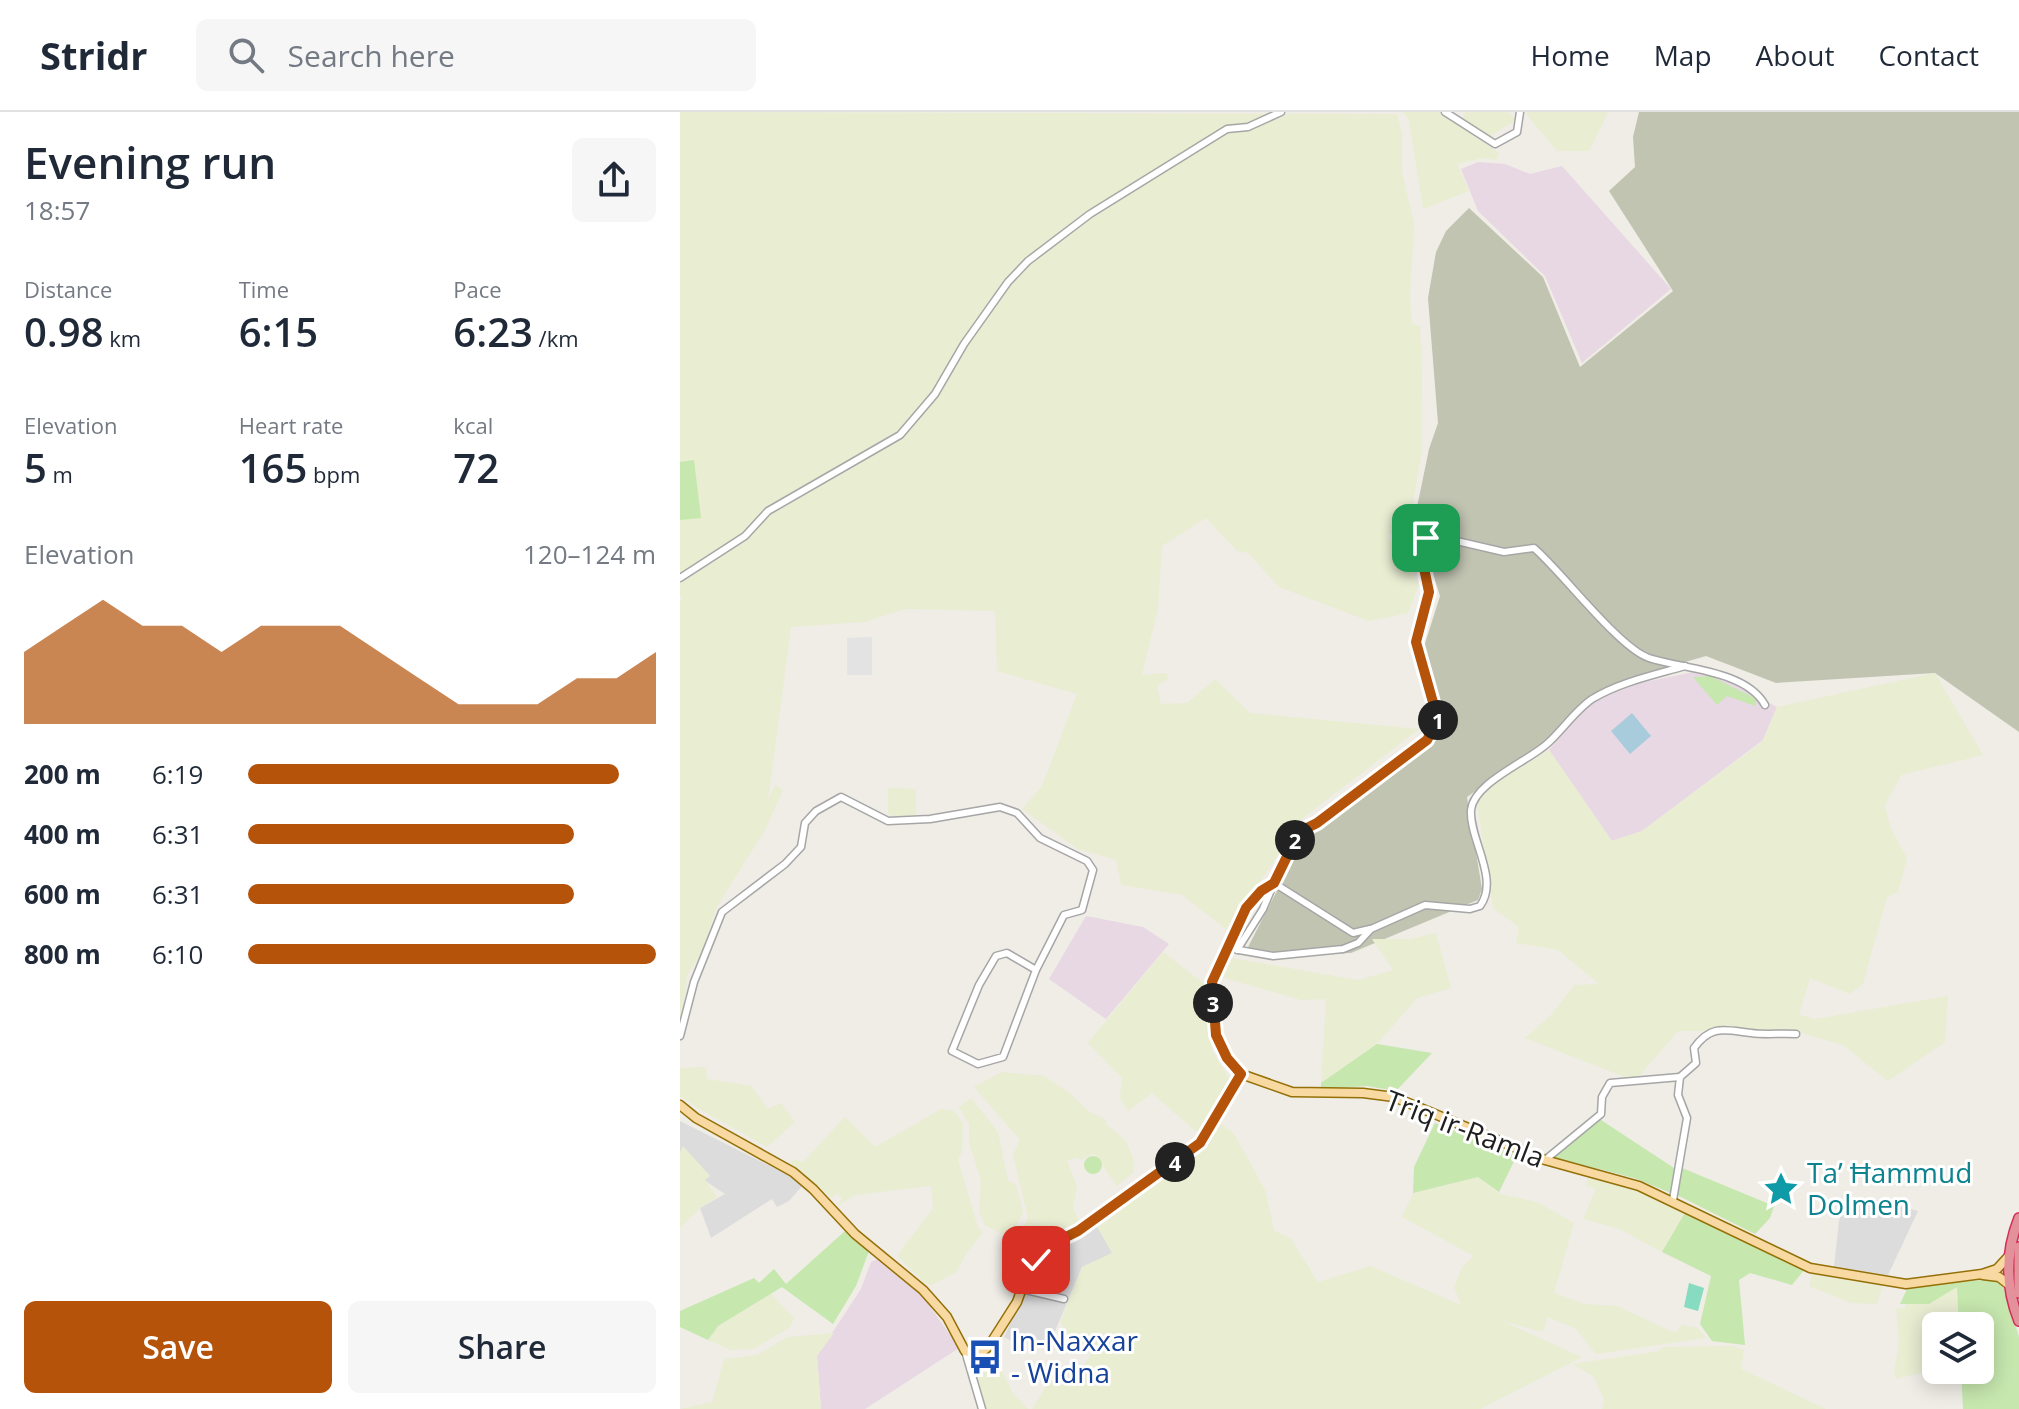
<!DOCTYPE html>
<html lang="en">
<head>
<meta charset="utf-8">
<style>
	:root { --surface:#fff; --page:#f6f6f7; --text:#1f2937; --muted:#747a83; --line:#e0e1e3; --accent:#b45309 }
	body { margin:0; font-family:"Open Sans",sans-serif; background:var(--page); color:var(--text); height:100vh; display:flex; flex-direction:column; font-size:30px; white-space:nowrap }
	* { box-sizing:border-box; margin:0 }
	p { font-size:26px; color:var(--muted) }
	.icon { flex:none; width:44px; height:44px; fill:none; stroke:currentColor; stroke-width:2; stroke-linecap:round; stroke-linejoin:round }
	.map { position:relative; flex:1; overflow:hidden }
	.details { display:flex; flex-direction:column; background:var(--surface); width:680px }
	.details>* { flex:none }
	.controls { position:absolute; left:1242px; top:1200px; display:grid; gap:16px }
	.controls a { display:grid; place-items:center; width:72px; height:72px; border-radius:12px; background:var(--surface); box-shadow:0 4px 20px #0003; font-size:40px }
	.pin { position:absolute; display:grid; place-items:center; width:68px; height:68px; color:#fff; margin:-34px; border-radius:16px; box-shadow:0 4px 12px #0006 }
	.km { position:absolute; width:40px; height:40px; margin:-20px; border-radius:50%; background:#222; color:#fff; font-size:22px; line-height:40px; text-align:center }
	.round { display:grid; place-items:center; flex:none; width:84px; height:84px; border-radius:12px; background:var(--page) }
	.headline { display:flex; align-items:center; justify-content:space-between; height:136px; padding:0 24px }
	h1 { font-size:44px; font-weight:600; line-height:60px }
	.stats { display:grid; grid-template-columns:repeat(3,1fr); gap:12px; height:136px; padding:8px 24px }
	.stats div { display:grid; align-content:center }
	.stats b { font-size:40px; font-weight:600 }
	.stats small { font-size:22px; font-weight:400 }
	.stats p { font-size:22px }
	.chart { height:224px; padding:16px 24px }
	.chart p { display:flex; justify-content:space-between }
	.chart svg { width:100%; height:144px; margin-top:8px; fill:var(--accent); opacity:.7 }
	.primary-button { display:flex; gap:16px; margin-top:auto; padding:16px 24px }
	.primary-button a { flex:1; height:92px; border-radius:12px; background:var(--accent); color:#fff; font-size:32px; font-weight:600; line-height:92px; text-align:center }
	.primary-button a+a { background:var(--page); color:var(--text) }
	ul { padding:0 24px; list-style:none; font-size:26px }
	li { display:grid; grid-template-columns:128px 96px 1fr; align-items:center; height:60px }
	li i { height:20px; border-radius:10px; background:var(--accent) }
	header { display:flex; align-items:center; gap:48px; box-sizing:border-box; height:112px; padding:0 40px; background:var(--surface); border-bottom:2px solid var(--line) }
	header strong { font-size:38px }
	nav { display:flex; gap:44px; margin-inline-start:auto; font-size:28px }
	.search { width:560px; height:72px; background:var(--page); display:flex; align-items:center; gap:20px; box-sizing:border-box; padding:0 28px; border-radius:12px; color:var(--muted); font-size:30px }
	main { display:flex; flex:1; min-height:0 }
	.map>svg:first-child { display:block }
	.residential { fill:#dddcdc }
	.industrial { fill:#e8d8e4 }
	.construction { fill:#c2c4b2 }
	.farmland { fill:#e9edd2 }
	.grass { fill:#c6e7ae }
	.pitch { fill:#87dbc1 }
	.parking { fill:#e3e3e3 }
	.water { fill:#a8ccdb }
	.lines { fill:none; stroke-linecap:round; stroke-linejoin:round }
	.minor-casing { stroke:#a6a6a6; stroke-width:9 }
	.major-casing { stroke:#947007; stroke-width:11 }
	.highway-casing { stroke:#d32d59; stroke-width:12 }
	.minor { stroke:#fff; stroke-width:6 }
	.major { stroke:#f8d9a2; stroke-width:8 }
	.highway { stroke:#e3919a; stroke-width:9 }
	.route-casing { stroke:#fff; stroke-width:16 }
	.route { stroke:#b45309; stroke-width:10 }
	.labels { text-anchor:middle; stroke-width:6; stroke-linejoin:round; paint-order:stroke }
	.street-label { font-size:28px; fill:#1f1f1f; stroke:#fff }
	.culture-label { font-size:28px; fill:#0d838f; stroke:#fff; text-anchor:start }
	.transit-label { font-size:28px; fill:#164399; stroke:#fff; text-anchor:start }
</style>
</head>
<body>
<header>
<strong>Stridr</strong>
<div class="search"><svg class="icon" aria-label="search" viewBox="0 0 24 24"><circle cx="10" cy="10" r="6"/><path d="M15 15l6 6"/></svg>Search here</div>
<nav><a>Home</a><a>Map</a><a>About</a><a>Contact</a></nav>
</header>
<main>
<section class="details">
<div class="headline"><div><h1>Evening run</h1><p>18:57</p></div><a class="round"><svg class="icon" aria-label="share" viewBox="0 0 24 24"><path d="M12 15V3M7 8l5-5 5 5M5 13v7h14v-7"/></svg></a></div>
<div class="stats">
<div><p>Distance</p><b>0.98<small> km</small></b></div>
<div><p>Time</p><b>6:15</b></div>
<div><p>Pace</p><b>6:23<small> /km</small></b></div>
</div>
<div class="stats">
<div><p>Elevation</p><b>5<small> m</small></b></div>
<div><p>Heart rate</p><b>165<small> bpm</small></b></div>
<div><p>kcal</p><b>72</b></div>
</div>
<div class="chart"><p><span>Elevation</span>120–124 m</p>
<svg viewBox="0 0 160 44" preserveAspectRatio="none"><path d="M0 44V22L10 14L20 6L30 14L40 14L50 22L60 14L70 14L80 14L90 22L100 30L110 38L120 38L130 38L140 30L150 30L160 22V44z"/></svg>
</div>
<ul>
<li><b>200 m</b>6:19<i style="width:91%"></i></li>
<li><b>400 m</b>6:31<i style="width:80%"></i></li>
<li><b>600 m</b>6:31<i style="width:80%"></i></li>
<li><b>800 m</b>6:10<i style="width:100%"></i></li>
</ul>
<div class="primary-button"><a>Save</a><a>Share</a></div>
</section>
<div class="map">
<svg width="1339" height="1297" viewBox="0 0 1339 1297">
	<rect width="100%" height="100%" fill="#efede6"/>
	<g class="residential">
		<polygon points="0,1009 114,1066 123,1073 109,1089 97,1095 92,1087 31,1126 20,1096 45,1082 24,1068 30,1064 3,1035 0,1040"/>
		<polygon points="1167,1085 1189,1086 1238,1099 1208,1163 1154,1155 1159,1109"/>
		<polygon points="415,1111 433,1141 402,1155 368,1236 343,1223 337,1232 324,1225 352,1164 364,1144"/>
	</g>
	<g class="industrial">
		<polygon points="798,50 825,52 850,62 882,54 991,177 902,251 865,164 798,99 781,57"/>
		<polygon points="1018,559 1035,563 1097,595 1083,628 962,719 932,729 869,638 907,593 922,585 946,574"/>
		<polygon points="406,804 463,815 489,832 426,907 369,867"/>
		<polygon points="200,1146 240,1180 279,1236 185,1297 141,1297 137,1244 181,1177 191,1150"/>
	</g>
	<polygon class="construction" points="959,0 1339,0 1339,620 1255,561 1096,571 1026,544 953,565 911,584 869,627 787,685 802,777 798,788 671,841 590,844 566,839 627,720 755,625 763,607 742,541 760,484 735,405 749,337 758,311 748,186 756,140 766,119 789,96 863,165 900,255 993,179 929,79 955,55 953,25"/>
	<g class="farmland">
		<polygon points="0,0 717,2 722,23 722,60 734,112 730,184 732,212 740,214 742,268 741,344 731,404 708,424 739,473 728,501 689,509 599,475 568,441 557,439 526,406 482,434 478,496 462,563 486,561 489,566 477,574 481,592 507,591 535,567 570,601 739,617 623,706 547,818 502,783 441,773 436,748 398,737 342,697 362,674 397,582 317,559 315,499 225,497 184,510 111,515 88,688 95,673 103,678 85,718 36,796 23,839 7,863 0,919 0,489 3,486 0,484"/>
		<polygon points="723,0 758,0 819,41 816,48 802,46 777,52 789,79 743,97 729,8"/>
		<polygon points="786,0 827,0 836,8 810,24 782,6"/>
		<polygon points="848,0 928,0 909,39 877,39 846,2"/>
		<polygon points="1255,561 1303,643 1221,663 1205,693 1211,717 1227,746 1218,780 1207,785 1183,872 1170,882 1130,866 1119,903 1135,907 1268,884 1265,930 1208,969 1163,933 1112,918 998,919 955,969 845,926 872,902 894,873 919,872 878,838 836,831 839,815 813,796 797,691 809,675 869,638 932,729 962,719 1078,633 1083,628 1097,595"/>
		<polygon points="208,676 236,677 236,703 215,705 208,702"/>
		<polygon points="756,821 771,876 737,886 697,932 641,971 646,887 621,888 541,865 551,846 678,868 713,858 692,827 730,827"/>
		<polygon points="483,840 526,873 532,939 550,968 520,1023 472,981 448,999 440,985 442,966 408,931"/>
		<polygon points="26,955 27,967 71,974 88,997 101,991 115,1010 87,1035 21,998 0,984 0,956"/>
		<polygon points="322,960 364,964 391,982 408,999 427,1008 425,1011 446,1029 453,1046 454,1060 437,1074 414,1041 401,1048 398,1045 387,1049 397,1075 393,1096 401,1113 373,1124 352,1140 341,1130 340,1123 348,1106 333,1043 340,1028 294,975"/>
		<polygon points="291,986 318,1020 328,1069 336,1072 343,1100 330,1126 305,1113 299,1100 301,1069 289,1030 289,1012 279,995"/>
		<polygon points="261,997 274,999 283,1012 282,1039 278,1048 298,1116 303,1120 287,1140 276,1160 252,1173 244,1171 217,1143 253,1097 251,1074 175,1083 157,1094 162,1087 157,1081 151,1086 111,1051 114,1047 123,1050 165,1005 195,1035"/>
		<polygon points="540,1011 554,1022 585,1078 594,1118 611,1127 638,1170 690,1154 781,1193 774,1175 782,1155 794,1144 722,1105 733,1081 798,1065 820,1082 857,1090 894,1111 874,1181 905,1192 937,1194 995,1221 1002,1213 1018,1216 1026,1226 916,1242 895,1216 867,1205 863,1220 822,1209 902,1245 800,1297 352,1297 365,1276 393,1249 403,1255 413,1239 388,1222 380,1210 402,1155 432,1141 415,1111 516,1043"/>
		<polygon points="3,1034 30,1064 25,1068 37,1085 20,1096 0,1116 0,1040"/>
		<polygon points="908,1064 961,1077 1006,1099 982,1140 939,1117 903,1107 916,1077 906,1074"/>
		<polygon points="1132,1160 1203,1173 1197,1192 1171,1191 1129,1174"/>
		<polygon points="1277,1175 1279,1214 1256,1214 1256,1257 1216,1267 1214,1259 1219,1231 1216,1197 1225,1196 1225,1191 1249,1192"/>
		<polygon points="91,1182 114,1206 109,1216 73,1237 51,1238 28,1228 38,1214"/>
		<polygon points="154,1221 137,1244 141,1297 0,1297 32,1290 44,1247 77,1243 108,1225"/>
		<polygon points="1053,1234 1064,1238 1061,1257 1146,1297 922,1297 924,1288 914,1265 893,1252 979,1239 982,1235"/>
		<polygon points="312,1237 332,1280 348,1297 306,1297 295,1257"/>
	</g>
	<g class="grass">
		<polygon points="14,348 21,406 0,408 0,350"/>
		<polygon points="1030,564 1077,587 1075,594 1047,584 1037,593 1013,565"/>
		<polygon points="697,932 752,941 716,979 687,974 641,977 641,971"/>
		<polygon points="918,1006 997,1058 991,1081 954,1066 868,1044"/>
		<polygon points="755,1011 837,1043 819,1080 798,1065 733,1081 734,1055"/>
		<circle cx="413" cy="1053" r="9"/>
		<polygon points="1002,1056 1094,1094 1090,1106 1075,1122 997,1083"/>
		<polygon points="1006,1099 1124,1158 1112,1173 1070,1161 1059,1168 1065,1233 1032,1229 1020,1212 1031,1164 982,1140"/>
		<polygon points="165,1119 189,1139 176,1174 153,1212 102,1175 38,1214 28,1228 0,1215 0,1199 74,1166 79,1171 94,1157 106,1172"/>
		<polygon points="1314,1167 1324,1176 1339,1225 1339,1297 1283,1297 1281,1258 1300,1258 1300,1214 1279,1214 1277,1175 1249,1192 1220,1192 1228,1175"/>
	</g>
	<polygon class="pitch" points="1009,1171 1024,1176 1018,1199 1004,1195"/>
	<polygon class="parking" points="192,525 192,563 167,563 167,526"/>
	<polygon class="water" points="952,601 971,624 950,642 931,619"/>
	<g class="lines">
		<g class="minor-casing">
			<g id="minor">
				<polyline points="765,0 815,32 837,20 840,0"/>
				<polyline points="0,466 65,424 88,399 220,323 255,282 284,232 328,170 348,149 410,102 547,17 568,15 601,0"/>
				<polyline points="557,838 583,797 594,771 673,821 690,817"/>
				<path d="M559,838L593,844L663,837L678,831L691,817L745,793L790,797L800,794C820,767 789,727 791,698C794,670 849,649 868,631C883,617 896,598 912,587C940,570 974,563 1005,554"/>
				<polyline points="0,924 14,870 42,800 105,752 121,735 125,711 136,699 161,685 208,709 250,707 320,695 337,701 360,726 407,749 413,758 402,798 384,803 356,858 323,945 298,952 272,939 299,873 316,844 327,841 356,858"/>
				<path d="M561,962L547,946L536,923L532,870L566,796L581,779L594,771L619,720L637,711L747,628L758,612L736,530L749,480L740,437L746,426L768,427L824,440L854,436C882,460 939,536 969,546C1002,557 1066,558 1085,593"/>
				<polyline points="865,1048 921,1002 922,985 930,971 1000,965"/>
				<path d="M993,1088L1007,1006L998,983L1000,965L1016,951L1014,936C1031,912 1045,918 1071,921C1085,923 1101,921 1116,922"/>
				<polyline points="342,1177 384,1187"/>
				<polyline points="285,1239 302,1297"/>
			</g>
		</g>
		<g class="major-casing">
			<g id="major">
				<polyline points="0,993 16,1006 113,1060 133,1077 175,1122 243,1178 267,1205 285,1239 293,1241 301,1241 309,1234 337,1190 350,1154 366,1135 398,1119 520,1031 561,962 612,980 683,981 714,985 865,1048 959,1074 1130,1156 1226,1172 1302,1162 1317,1157 1328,1145"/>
				<polyline points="1303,1163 1319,1165 1328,1172"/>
			</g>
		</g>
		<g class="highway-casing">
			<g id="highway">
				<path d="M1339,1106C1325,1141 1325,1174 1339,1209"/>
				<polyline points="1339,1135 1339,1181"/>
			</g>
		</g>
		<use href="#minor" class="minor"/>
		<use href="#major" class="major"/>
		<use href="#highway" class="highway"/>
	</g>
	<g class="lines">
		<g class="route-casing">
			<polyline id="route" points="356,1148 366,1135 398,1119 520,1031 561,962 547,946 536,923 532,870 566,796 581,779 594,771 619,720 637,711 747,628 758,608 736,530 749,480 740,437 746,426"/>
		</g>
		<use href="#route" class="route"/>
	</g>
	<defs>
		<g id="sight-bare" transform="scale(2.76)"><path d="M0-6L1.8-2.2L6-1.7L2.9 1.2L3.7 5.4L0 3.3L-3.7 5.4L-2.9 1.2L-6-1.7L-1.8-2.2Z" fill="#0f9aa8" stroke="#fff" stroke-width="2.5" paint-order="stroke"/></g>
		<g id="bus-bare" transform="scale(2.76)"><path d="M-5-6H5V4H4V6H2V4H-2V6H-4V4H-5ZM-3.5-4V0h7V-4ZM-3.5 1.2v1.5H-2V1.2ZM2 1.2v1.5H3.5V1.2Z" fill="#1a4fb4" stroke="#fff" stroke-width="2.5" paint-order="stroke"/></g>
	</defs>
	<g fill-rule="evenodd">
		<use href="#sight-bare" x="1101" y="1077"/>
		<use href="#bus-bare" x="305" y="1245"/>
	</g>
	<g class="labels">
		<g class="street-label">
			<text transform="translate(785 1017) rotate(21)" y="10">Triq ir-Ramla</text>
		</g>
		<g class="culture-label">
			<text x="1127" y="1071">Ta’ Ħammud<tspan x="1127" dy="32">Dolmen</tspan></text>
		</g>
		<g class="transit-label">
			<text x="331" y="1239">In-Naxxar<tspan x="331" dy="32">- Widna</tspan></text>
		</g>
	</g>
</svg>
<div class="controls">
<a><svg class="icon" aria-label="layers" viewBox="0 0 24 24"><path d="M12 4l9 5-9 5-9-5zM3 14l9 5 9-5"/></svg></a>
</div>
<div class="pin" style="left:746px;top:426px;background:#1e9e55"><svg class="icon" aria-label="arrive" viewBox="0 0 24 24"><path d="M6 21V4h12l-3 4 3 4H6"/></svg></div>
<div class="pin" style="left:356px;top:1148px;background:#d93025"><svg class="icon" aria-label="check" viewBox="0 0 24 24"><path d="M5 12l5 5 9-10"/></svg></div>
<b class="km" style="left:758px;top:608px">1</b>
<b class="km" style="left:615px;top:728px">2</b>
<b class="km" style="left:533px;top:891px">3</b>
<b class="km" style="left:495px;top:1050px">4</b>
</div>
</main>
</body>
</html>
